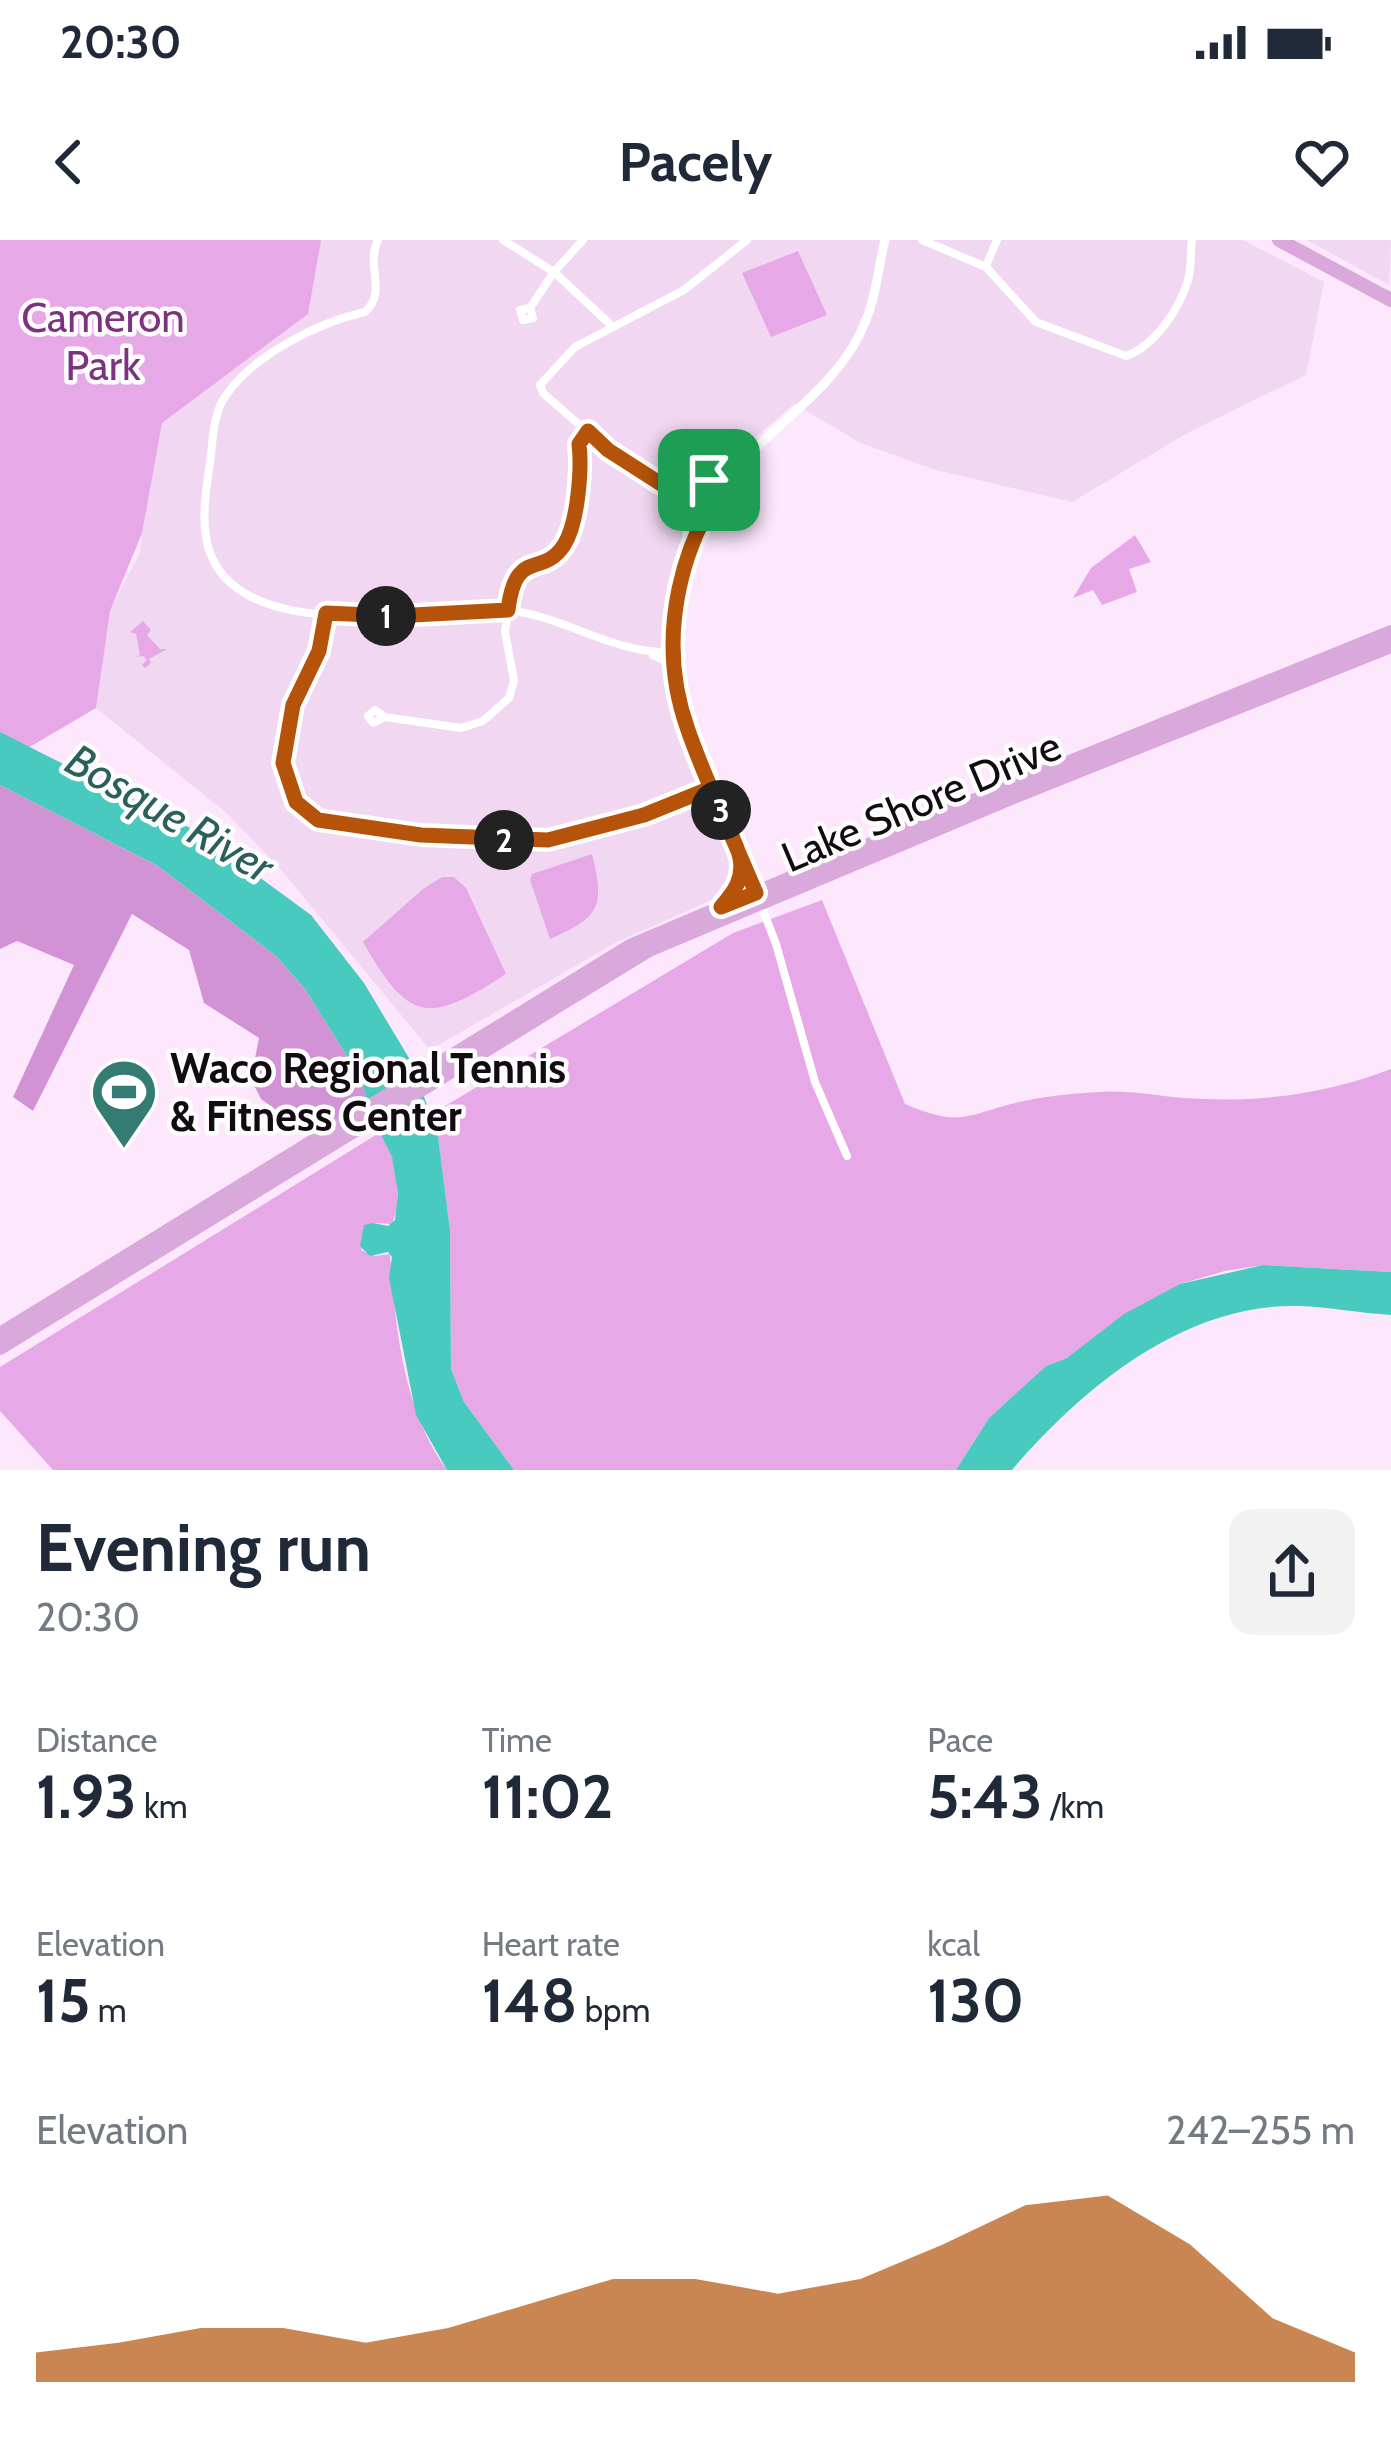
<!DOCTYPE html>
<html lang="en">
<head>
<meta charset="utf-8">
<style>
	:root { --surface:#fff; --page:#f2f2f3; --text:#1f2937; --muted:#747a83; --accent:#b45309 }
	body { margin:0; font-family:Cabin,sans-serif; background:var(--page); color:var(--text); height:100vh; display:flex; flex-direction:column; font-size:45px; white-space:nowrap }
	* { box-sizing:border-box; margin:0 }
	p { font-size:39px; color:var(--muted) }
	.icon { flex:none; width:66px; height:66px; fill:none; stroke:currentColor; stroke-width:2; stroke-linecap:round; stroke-linejoin:round }
	.map { position:relative; height:1230px; overflow:hidden }
	.sheet { display:flex; flex-direction:column; background:var(--surface); flex:1 }
	.sheet>* { flex:none }
	.pin { position:absolute; display:grid; place-items:center; width:102px; height:102px; color:#fff; margin:-51px; border-radius:24px; box-shadow:0 6px 18px #0006 }
	.km { position:absolute; width:60px; height:60px; margin:-30px; border-radius:50%; background:#222; color:#fff; font-size:33px; line-height:60px; text-align:center }
	.round { display:grid; place-items:center; flex:none; width:126px; height:126px; border-radius:24px; background:var(--page) }
	.overview { display:flex; align-items:center; justify-content:space-between; height:204px; padding:0 36px }
	h1 { font-size:66px; font-weight:700; line-height:90px }
	.figures { display:grid; grid-template-columns:repeat(3,1fr); gap:18px; height:204px; padding:12px 36px }
	.figures div { display:grid; align-content:center }
	.figures b { font-size:60px; font-weight:700 }
	.figures small { font-size:33px; font-weight:400 }
	.figures p { font-size:33px }
	.chart { height:336px; padding:24px 36px }
	.chart p { display:flex; justify-content:space-between }
	.chart svg { width:100%; height:216px; margin-top:12px; fill:var(--accent); opacity:.7 }
	.status { display:flex; justify-content:space-between; align-items:center; height:84px; padding:0 60px; background:var(--surface); direction:ltr }
	.status svg { height:33px; fill:currentColor }
	header { display:flex; justify-content:space-between; align-items:center; height:156px; padding:0 36px; background:var(--surface); font-size:54px; font-weight:700 }
	.map>svg:first-child { display:block }
	.built { fill:#f1d7f1 }
	.green { fill:#e7a8e8 }
	.forest { fill:#d293d4 }
	.water { fill:#48cbbe }
	.lines { fill:none; stroke-linecap:round; stroke-linejoin:round }
	.minor { stroke:#fff; stroke-width:8 }
	.tertiary { stroke:#fff; stroke-width:9 }
	.primary { stroke:#daa9dc; stroke-width:14 }
	.route-casing { stroke:#fff; stroke-width:24 }
	.route { stroke:#b45309; stroke-width:15 }
	.labels { text-anchor:middle; stroke-width:9; stroke-linejoin:round; paint-order:stroke }
	.park-label { font-size:42px; fill:#7d3280; stroke:#fdfdfd }
	.street-label { font-size:42px; fill:#120b12; stroke:#fdfdfd }
	.poi-label { font-size:42px; font-weight:bold; fill:#120b12; stroke:#fdfdfd; text-anchor:start }
	.water-label { font-size:45px; font-style:italic; fill:#2b605a; stroke:#fdfdfd }
</style>
</head>
<body>
<div class="status"><b>20:30</b><svg viewBox="0 0 49 12"><path d="M0 12V9h3v3zM5 12V6h3v6zM10 12V3h3v9zM15 12V0h3v12zM26 1h20v11H26zM47 4h2v5h-2z"/></svg></div>
<header><svg class="icon" aria-label="back" viewBox="0 0 24 24"><path d="M15 5l-7 7 7 7"/></svg>Pacely<svg class="icon" aria-label="heart" viewBox="0 0 24 24"><path d="M12 20l-8-8c-3-5 5-10 8-4 3-6 11-1 8 4z"/></svg></header>
<div class="map">
<svg width="1391" height="1230" viewBox="0 0 1391 1230">
	<rect width="100%" height="100%" fill="#fde7fd"/>
	<g class="built">
		<polygon points="320,0 1243,0 1324,42 1306,135 1191,191 1072,262 936,230 861,203 794,164 750,202 711,252 678,326 664,388 666,448 678,495 737,637 725,654 615,703 430,810 279,627 224,571 96,468 105,379 140,313 145,254 164,176 193,160 230,128"/>
		<polygon points="1307,0 1391,0 1389,45"/>
	</g>
	<g class="green">
		<polygon points="0,0 321,0 308,74 162,183 142,293 110,371 96,468 28,508 0,497"/>
		<polygon points="798,11 827,75 771,97 742,33"/>
		<polygon points="1135,295 1151,322 1129,329 1137,352 1102,365 1093,350 1073,358 1091,328"/>
		<polygon points="143,381 151,390 147,395 160,409 167,409 149,419 151,423 145,428 142,425 147,420 143,416 135,417 140,415 136,394 130,392"/>
		<path d="M592,614C605,667 600,677 550,699L530,640L532,634Z"/>
		<path d="M442,637H454L466,648L506,734C430,783 410,785 363,702L423,649Z"/>
		<path d="M822,660L905,864C962,888 965,875 1019,862C1045,856 1075,853 1101,852C1128,850 1157,856 1184,858C1257,863 1323,855 1391,829V1032L1263,1025L1225,1031L1180,1044L1067,1118L1046,1126L989,1178L956,1230H514L464,1162L451,1129L450,990L438,896L430,875L733,693Z"/>
		<path d="M379,893C398,914 403,959 392,984L373,983L361,1010L375,1016L390,1014C395,1085 403,1171 447,1230H53L0,1171V1127Z"/>
	</g>
	<polygon class="forest" points="0,545 158,626 276,716 305,749 362,840 369,870 303,890 261,859 251,839 259,798 204,763 189,710 132,674 33,871 13,857 74,725 17,701 0,709"/>
	<g class="water">
		<polygon points="0,492 196,591 311,675 364,743 412,823 438,896 450,990 451,1129 464,1162 514,1230 447,1230 416,1175 389,1038 392,1017 388,1012 370,1016 360,1006 364,985 373,983 388,986 395,980 398,953 392,917 369,870 362,840 305,749 276,716 158,626 0,545"/>
		<path d="M1263,1025L1391,1032V1075C1360,1073 1329,1067 1299,1066C1184,1063 1082,1148 1012,1230H956L989,1178L1046,1126L1067,1118L1124,1074L1180,1044Z"/>
	</g>
	<g class="lines">
		<g class="minor">
			<path d="M378,0C365,26 388,51 365,72C319,82 254,115 227,154C214,171 213,194 211,215C204,267 191,322 246,354C318,395 430,363 507,370C565,376 614,415 673,412"/>
			<polyline points="503,0 554,32 612,86"/>
			<path d="M922,0L986,27L1036,82L1126,116C1155,106 1180,68 1188,40C1192,27 1190,13 1192,0"/>
			<polyline points="986,26 997,0"/>
			<polyline points="530,68 533,78 523,80 520,70 530,68 554,32 583,0"/>
			<polyline points="669,244 709,240 734,228"/>
			<polyline points="666,249 680,270 690,307"/>
			<polyline points="709,269 608,210 543,153 540,145 575,107 684,50 747,0"/>
			<polyline points="326,372 319,411 294,465 283,523 296,562 318,579 420,595 547,600 644,575 710,549"/>
			<polyline points="653,415 665,421 675,436"/>
			<polyline points="385,477 373,483 368,476 375,470 385,477 461,488 483,481 509,458 514,441 505,392 512,345 521,330 552,316 566,301 582,228 579,204 588,191"/>
			<polyline points="761,665 776,704 815,842 847,916"/>
		</g>
		<path class="tertiary" d="M757,655C731,595 697,533 682,470C659,381 684,282 748,216C790,173 844,138 866,80C877,54 878,27 885,0"/>
		<g class="primary">
			<polyline points="1279,0 1391,60"/>
			<polyline points="722,666 738,644 740,617"/>
			<polyline points="0,1094 630,706 956,568 1391,392"/>
			<polyline points="0,1108 649,710 1021,554 1391,406"/>
		</g>
	</g>
	<g class="lines">
		<g class="route-casing">
			<path id="route" d="M709,240L661,244L608,210L588,191L579,204C582,229 578,283 564,305C542,339 516,306 508,370L394,376L326,373L319,411L293,465L283,523L296,562L318,580L421,595L548,600L644,575L711,548L756,653L721,667C734,652 744,639 740,618C738,607 731,594 726,584C713,553 699,522 688,490C655,399 679,294 742,223L709,240"/>
		</g>
		<use href="#route" class="route"/>
	</g>
	<defs>
		<g id="stadium-pin" transform="scale(3.45)"><path d="M0 17L-7.5 6A9.5 9.5 0 1 1 7.5 6Z" fill="#347b73" stroke="#fdfdfd"/><path d="M0-5a6.5 5 0 1 0 0 10a6.5 5 0 1 0 0-10ZM-3.5-1.8h7v3.6h-7Z" fill="#fff"/></g>
	</defs>
	<g fill-rule="evenodd">
		<use href="#stadium-pin" x="124" y="852"/>
	</g>
	<g class="labels">
		<g class="park-label">
			<text x="103" y="92">Cameron<tspan x="103" dy="48">Park</tspan></text>
		</g>
		<g class="street-label">
			<text transform="translate(921 561) rotate(-23)" y="15">Lake Shore Drive</text>
		</g>
		<g class="poi-label">
			<text x="170" y="843">Waco Regional Tennis<tspan x="170" dy="48">&amp; Fitness Center</tspan></text>
		</g>
		<g class="water-label">
			<text transform="translate(170 573) rotate(30)" y="16">Bosque River</text>
		</g>
	</g>
</svg>
<div class="pin" style="left:709px;top:240px;background:#1e9e55"><svg class="icon" aria-label="arrive" viewBox="0 0 24 24"><path d="M6 21V4h12l-3 4 3 4H6"/></svg></div>
<b class="km" style="left:386px;top:376px">1</b>
<b class="km" style="left:504px;top:600px">2</b>
<b class="km" style="left:721px;top:570px">3</b>
</div>
<section class="sheet">
<div class="overview"><div><h1>Evening run</h1><p>20:30</p></div><a class="round"><svg class="icon" aria-label="share" viewBox="0 0 24 24"><path d="M12 15V3M7 8l5-5 5 5M5 13v7h14v-7"/></svg></a></div>
<div class="figures">
<div><p>Distance</p><b>1.93<small> km</small></b></div>
<div><p>Time</p><b>11:02</b></div>
<div><p>Pace</p><b>5:43<small> /km</small></b></div>
</div>
<div class="figures">
<div><p>Elevation</p><b>15<small> m</small></b></div>
<div><p>Heart rate</p><b>148<small> bpm</small></b></div>
<div><p>kcal</p><b>130</b></div>
</div>
<div class="chart"><p><span>Elevation</span>242–255 m</p>
<svg viewBox="0 0 160 44" preserveAspectRatio="none"><path d="M0 44V38L10 36L20 33L30 33L40 36L50 33L60 28L70 23L80 23L90 26L100 23L110 16L120 8L130 6L140 16L150 31L160 38V44z"/></svg>
</div>
</section>
</body>
</html>
